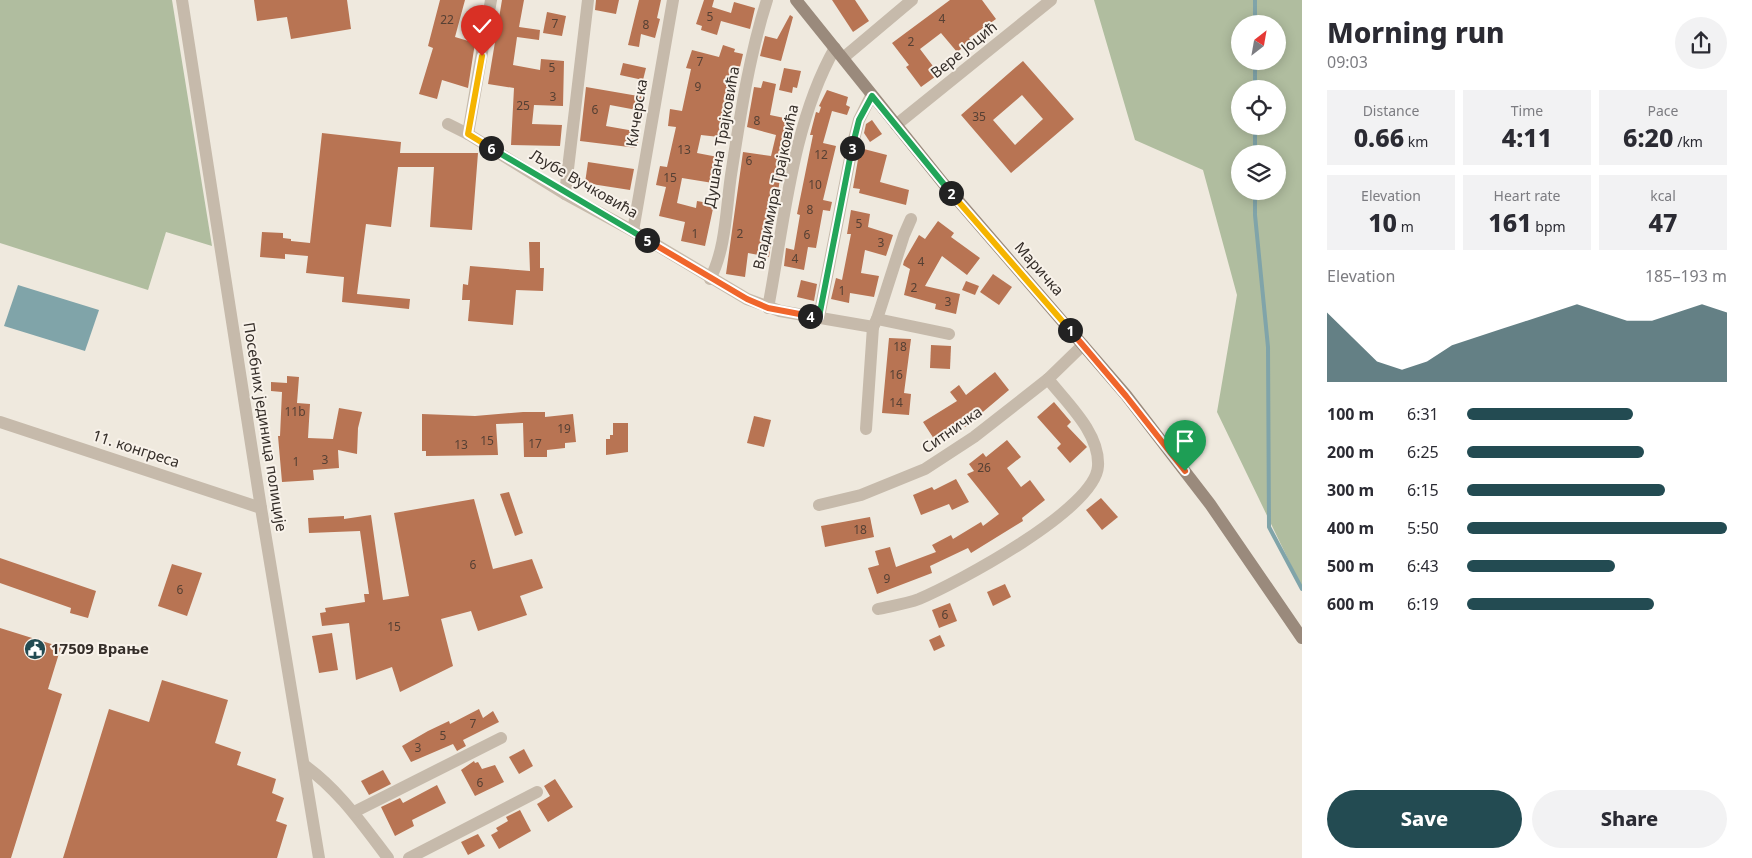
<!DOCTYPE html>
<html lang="en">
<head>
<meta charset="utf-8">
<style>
	:root { --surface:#fff; --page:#f2f2f3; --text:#2b2b33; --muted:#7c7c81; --accent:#234b52 }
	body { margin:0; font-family:"Noto Sans",sans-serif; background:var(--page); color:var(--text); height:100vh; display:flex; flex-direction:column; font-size:19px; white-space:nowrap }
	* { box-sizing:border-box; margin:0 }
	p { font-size:16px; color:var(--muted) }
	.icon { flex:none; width:28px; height:28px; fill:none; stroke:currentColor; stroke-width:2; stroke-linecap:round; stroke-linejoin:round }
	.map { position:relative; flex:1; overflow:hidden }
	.sheet { display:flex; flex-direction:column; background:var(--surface); width:450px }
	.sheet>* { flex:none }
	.needle { width:32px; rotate:31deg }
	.controls { position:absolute; left:1231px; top:15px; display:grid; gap:10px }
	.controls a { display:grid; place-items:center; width:55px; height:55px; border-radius:50%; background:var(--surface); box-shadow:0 2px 12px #0003; font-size:25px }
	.pin { position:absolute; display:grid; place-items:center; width:42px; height:42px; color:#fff; margin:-51px -21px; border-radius:50% 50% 50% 0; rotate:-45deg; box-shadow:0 0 5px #0007 }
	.pin .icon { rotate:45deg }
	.km { position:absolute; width:25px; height:25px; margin:-12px; border-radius:50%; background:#222; color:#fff; font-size:14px; line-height:25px; text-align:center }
	.round { display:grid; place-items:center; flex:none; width:52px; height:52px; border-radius:26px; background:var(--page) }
	.summary { display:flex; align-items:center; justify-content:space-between; height:85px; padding:0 25px }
	h1 { font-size:28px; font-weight:800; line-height:38px }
	.metrics { display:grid; grid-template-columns:repeat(3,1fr); gap:8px; height:85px; padding:5px 25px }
	.metrics div { display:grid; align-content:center; border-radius:0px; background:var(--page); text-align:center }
	.metrics b { font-size:25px; font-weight:800 }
	.metrics small { font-size:14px; font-weight:400 }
	.metrics p { font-size:14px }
	.chart { height:140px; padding:10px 25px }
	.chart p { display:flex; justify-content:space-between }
	.chart svg { width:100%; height:90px; margin-top:5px; fill:var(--accent); opacity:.7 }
	.cta { display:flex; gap:10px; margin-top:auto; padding:10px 25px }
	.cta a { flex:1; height:58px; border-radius:30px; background:var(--accent); color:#fff; font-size:20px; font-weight:800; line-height:58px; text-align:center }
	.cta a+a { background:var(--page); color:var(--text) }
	ul { padding:0 25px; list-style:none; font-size:16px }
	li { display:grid; grid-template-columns:80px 60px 1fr; align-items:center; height:38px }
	li i { height:12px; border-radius:6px; background:var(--accent) }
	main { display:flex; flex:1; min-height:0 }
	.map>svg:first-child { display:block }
	.green { fill:#b0bd9f; fill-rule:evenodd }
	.water { fill:#80a4a9 }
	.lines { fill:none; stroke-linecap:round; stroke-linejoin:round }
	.stream { stroke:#80a4a9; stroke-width:4 }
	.building { fill:#b87453; fill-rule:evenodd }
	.street { stroke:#c6baab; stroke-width:12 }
	.secondary { stroke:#9a8a7c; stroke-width:12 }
	.split-1-casing { stroke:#fff; stroke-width:10 }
	.split-2-casing { stroke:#fff; stroke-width:10 }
	.split-3-casing { stroke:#fff; stroke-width:10 }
	.split-4-casing { stroke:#fff; stroke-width:10 }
	.split-5-casing { stroke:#fff; stroke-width:10 }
	.split-6-casing { stroke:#fff; stroke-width:10 }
	.split-7-casing { stroke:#fff; stroke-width:10 }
	.split-1 { stroke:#f0652b; stroke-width:6 }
	.split-2 { stroke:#f5b400; stroke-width:6 }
	.split-3 { stroke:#22a559; stroke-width:6 }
	.split-4 { stroke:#22a559; stroke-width:6 }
	.split-5 { stroke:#f0652b; stroke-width:6 }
	.split-6 { stroke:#22a559; stroke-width:6 }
	.split-7 { stroke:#f5b400; stroke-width:6 }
	.labels { text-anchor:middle; stroke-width:4; stroke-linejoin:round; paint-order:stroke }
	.number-label { font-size:12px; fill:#564034 }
	.street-label { font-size:15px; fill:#352e29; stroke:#f8f2ea }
	.poi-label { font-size:15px; font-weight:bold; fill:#352e29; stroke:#f8f2ea; text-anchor:start }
</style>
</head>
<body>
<main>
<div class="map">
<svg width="1302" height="858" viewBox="0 0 1302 858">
	<rect width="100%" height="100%" fill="#efe9de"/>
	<g class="green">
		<polygon points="0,0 172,0 212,246 166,232 148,290 0,243"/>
		<path d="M1094,0H1302V588L1217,412L1237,295L1203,170L1135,140ZM1240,24H1278V61H1240ZM1240,89H1278V126H1240ZM1240,154H1278V191H1240Z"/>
	</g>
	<polygon class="water" points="18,285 99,310 85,351 4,326"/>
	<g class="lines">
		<g class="stream">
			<polyline points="1255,0 1255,24"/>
			<polyline points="1255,61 1255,89"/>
			<polyline points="1255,126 1255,154"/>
			<polyline points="1255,191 1255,215 1268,347 1269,527 1302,589"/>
		</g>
	</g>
	<g class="building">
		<polygon points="254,0 347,0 351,29 291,39 287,17 257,21"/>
		<polygon points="440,0 465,0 455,37 475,43 468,88 442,80 437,99 419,94 433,48 428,46"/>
		<polygon points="502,0 524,0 519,27 540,30 539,40 517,37 513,65 540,70 541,59 564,61 563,106 534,105 532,124 562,125 560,146 511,145 514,88 488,84"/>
		<polygon points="596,0 619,0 616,14 595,10"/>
		<polygon points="639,0 661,0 657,18 660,19 655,38 641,34 639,47 628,45"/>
		<polygon points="704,0 714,0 712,7 731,13 734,2 755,8 750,29 721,21 717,35 701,30 702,26 696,24"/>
		<polygon points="832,0 855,0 869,21 853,32"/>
		<polygon points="950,0 982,0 996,19 969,38 971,41 957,52 941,33 920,49 939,74 921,87 906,67 909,65 892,43"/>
		<polygon points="547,12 566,16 562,36 543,33"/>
		<polygon points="790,15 793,17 781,61 760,56 765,36 777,39"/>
		<polygon points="723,45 735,49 734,52 743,54 738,75 735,74 725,120 730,121 728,138 701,135 697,153 723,158 719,184 682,178 677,203 696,208 697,201 714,204 705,246 681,241 685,222 659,216 666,187 656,185 660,166 667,167 676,127 668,126 670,109 682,111 691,69 686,68 692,50 719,57"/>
		<path d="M1023,61L1074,119L1011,173L961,115ZM1022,95L1043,119L1015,145L993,120Z"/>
		<polygon points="623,63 646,68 643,80 620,75"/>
		<polygon points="784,68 801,71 797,88 793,87 792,93 779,90"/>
		<polygon points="763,81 776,84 770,115 794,120 780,178 769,257 748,253 745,277 726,274 743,152 771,156 776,135 747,127 754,87 761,88"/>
		<polygon points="586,87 644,97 642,111 610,105 606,126 640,132 637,148 580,141"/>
		<polygon points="827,90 848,97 846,105 850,107 847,115 832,111 823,143 836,146 823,200 832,202 830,211 823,210 816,248 808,247 804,270 784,266 786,248 794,250 800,215 797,214 813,135 810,135 816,112 819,113 821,107 819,106"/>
		<polygon points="872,120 882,134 870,142 864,133 866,124"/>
		<polygon points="322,133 401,142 400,153 478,153 472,230 430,227 434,167 398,167 391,227 366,224 357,294 410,299 409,309 342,302 344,277 306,273 308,256 285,254 285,259 260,257 262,232 283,233 283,238 291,239 291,241 310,243"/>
		<polygon points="860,148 887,155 880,182 909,190 906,205 859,193 860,189 853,188"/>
		<polygon points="588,162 634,169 630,190 585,183"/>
		<polygon points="851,210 870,214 868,227 893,235 886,256 865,250 861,273 879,276 874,297 850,293 849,303 831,299 836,278 842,280 851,234 847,234"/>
		<polygon points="938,221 954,233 951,237 980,258 967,275 942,256 925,286 960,294 956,314 935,309 936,304 904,295 910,269 903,265 904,261 919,235 925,239"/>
		<polygon points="529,242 540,242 540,268 544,268 543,291 516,290 513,325 468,321 470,300 462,300 463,284 468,285 470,266 530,271"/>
		<polygon points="993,274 1012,287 999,305 980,292"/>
		<polygon points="801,280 817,284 814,301 797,297"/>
		<polygon points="966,281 979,286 975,295 962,290"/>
		<polygon points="889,338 911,339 904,393 911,394 909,415 882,413"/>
		<polygon points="931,345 951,346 950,369 930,368"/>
		<polygon points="995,372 1009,390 965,427 962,423 936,442 923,422 957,401 950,392 959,385 966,395"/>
		<polygon points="287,376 299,377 297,403 310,404 308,438 333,439 339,408 362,412 358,428 357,454 338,450 339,468 313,470 314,480 282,482 278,436 280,436 282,392 271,391 271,382 287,383"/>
		<polygon points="1054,402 1071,422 1067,426 1087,447 1070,463 1057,448 1061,444 1037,417"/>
		<polygon points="523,412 545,412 545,417 573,414 576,442 565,443 565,448 547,450 547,457 524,457 523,423 496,424 498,455 426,456 426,451 422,451 422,414 475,416"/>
		<polygon points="754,416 771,420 764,447 747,443"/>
		<polygon points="613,423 628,423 628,452 606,455 606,439 610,439 610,435 613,435"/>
		<polygon points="1007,440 1021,457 1007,468 1021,487 1030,480 1045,500 1022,518 1023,521 971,553 968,548 930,566 932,573 877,594 868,568 879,565 875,551 890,547 896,567 936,552 932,545 951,535 953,539 981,522 983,526 999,514 967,474 974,471 969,464 983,453 986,457"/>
		<polygon points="956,479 969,502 952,510 949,504 921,515 913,495 932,487 934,490"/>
		<polygon points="509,492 523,533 515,536 500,494"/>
		<polygon points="1101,498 1118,517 1102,530 1086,510"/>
		<polygon points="474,499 493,569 532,559 543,588 520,596 527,615 478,631 471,611 441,619 453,666 400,692 392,667 356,680 349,623 322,626 320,613 326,612 325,608 365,602 364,594 369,594 360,531 309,533 308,518 344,516 344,519 371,515 383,600 409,596 394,513"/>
		<polygon points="870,517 874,537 825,547 821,526"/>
		<polygon points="0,558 96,591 88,618 70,613 71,608 0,583"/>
		<polygon points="172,564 202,573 187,616 158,606"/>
		<polygon points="1005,584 1011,597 993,606 987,592"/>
		<polygon points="950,603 957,621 939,628 932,610"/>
		<polygon points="0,628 61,647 48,689 62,694 11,858 0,858"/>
		<polygon points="332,633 338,670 319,673 312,636"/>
		<polygon points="940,635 945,646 934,651 929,640"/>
		<polygon points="162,680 228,700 215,743 241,752 237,765 276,779 272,793 284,798 276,821 287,825 277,858 63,858 109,709 149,722"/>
		<polygon points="479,709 483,718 493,711 499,722 463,740 466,746 457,751 453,744 411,762 402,746 428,731 449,721 450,724"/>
		<polygon points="524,749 533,766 519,774 509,757"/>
		<polygon points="474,761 475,763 478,762 482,769 495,765 504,782 475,796 461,770"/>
		<polygon points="383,770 391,784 369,795 361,781"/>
		<polygon points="555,779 573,807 548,822 537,804 550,796 544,786"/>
		<polygon points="437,785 446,803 412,820 414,826 395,836 381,807 400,798 403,803"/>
		<polygon points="520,810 531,831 499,849 491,835 498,831 496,828 508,821 506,817"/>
		<polygon points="478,834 485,846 468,855 461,842"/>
	</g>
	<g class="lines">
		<g class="street">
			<polyline points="182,0 261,508 319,858"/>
			<polyline points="843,58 912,0"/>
			<polyline points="448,124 468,134 565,194 633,231 747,299 780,311 873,327 877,319 949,334"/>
			<polyline points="896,125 1051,0"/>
			<polyline points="468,134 491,0"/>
			<polyline points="565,194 588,0"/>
			<polyline points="633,231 673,0"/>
			<path d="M710,279C726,249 726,209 731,175C740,117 749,56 767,0"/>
			<path d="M768,308C784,224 792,123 835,48"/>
			<polyline points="819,317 853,143 859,120 871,96"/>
			<polyline points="877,319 904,235 911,219"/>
			<polyline points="0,422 261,508"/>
			<polyline points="866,429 873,327"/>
			<polyline points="819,505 861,495 925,469 974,437 1048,379 1083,345"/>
			<path d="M878,609C891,606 906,604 919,599C957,583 1096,509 1098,466C1100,433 1067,403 1048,379"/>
			<path d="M304,765C339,790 362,824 388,858"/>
			<polyline points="354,812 501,738"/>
			<polyline points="409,858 537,792"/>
		</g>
		<polyline class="secondary" points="796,0 943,183 1126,395 1210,504 1302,638"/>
	</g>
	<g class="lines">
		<g class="split-1-casing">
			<polyline id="split-1" points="1070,330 1126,396 1185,471"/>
		</g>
		<g class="split-2-casing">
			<polyline id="split-2" points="951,193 1070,330"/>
		</g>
		<g class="split-3-casing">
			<polyline id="split-3" points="852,148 859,120 872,96 951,193"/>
		</g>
		<g class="split-4-casing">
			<polyline id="split-4" points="810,316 819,317 852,148"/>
		</g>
		<g class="split-5-casing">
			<polyline id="split-5" points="647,240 747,299 768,308 810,316"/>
		</g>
		<g class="split-6-casing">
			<polyline id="split-6" points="491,148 647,240"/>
		</g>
		<g class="split-7-casing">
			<polyline id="split-7" points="482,56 468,134 491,148"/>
		</g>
		<use href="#split-1" class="split-1"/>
		<use href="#split-2" class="split-2"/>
		<use href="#split-3" class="split-3"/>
		<use href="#split-4" class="split-4"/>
		<use href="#split-5" class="split-5"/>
		<use href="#split-6" class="split-6"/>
		<use href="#split-7" class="split-7"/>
	</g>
	<defs>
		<g id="civic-disc" transform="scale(1.125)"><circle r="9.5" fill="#234b52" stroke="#f8f2ea"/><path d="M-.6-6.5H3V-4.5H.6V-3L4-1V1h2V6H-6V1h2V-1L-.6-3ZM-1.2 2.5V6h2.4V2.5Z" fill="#fff"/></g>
	</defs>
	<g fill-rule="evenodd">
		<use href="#civic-disc" x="35" y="649"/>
	</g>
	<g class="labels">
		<g class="number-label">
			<text x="710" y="21">5</text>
			<text x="942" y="23">4</text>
			<text x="447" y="24">22</text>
			<text x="555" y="28">7</text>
			<text x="646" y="29">8</text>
			<text x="911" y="46">2</text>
			<text x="700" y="66">7</text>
			<text x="552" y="72">5</text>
			<text x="698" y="91">9</text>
			<text x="553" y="101">3</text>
			<text x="523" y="110">25</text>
			<text x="595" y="114">6</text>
			<text x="979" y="121">35</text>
			<text x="757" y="125">8</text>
			<text x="684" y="154">13</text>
			<text x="821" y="159">12</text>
			<text x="749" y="165">6</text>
			<text x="670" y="182">15</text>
			<text x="815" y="189">10</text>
			<text x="810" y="214">8</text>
			<text x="859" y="228">5</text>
			<text x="695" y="238">1</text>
			<text x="740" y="238">2</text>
			<text x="807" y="239">6</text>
			<text x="881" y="247">3</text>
			<text x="795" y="263">4</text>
			<text x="921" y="266">4</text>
			<text x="914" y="292">2</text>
			<text x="842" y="295">1</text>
			<text x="948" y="306">3</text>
			<text x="900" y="351">18</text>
			<text x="896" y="379">16</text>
			<text x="896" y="407">14</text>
			<text x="295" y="416">11b</text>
			<text x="564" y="433">19</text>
			<text x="487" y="445">15</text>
			<text x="535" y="448">17</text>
			<text x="461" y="449">13</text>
			<text x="325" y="464">3</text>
			<text x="296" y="466">1</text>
			<text x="984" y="472">26</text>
			<text x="860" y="534">18</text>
			<text x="473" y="569">6</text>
			<text x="887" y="583">9</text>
			<text x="180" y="594">6</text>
			<text x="945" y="619">6</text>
			<text x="394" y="631">15</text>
			<text x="473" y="728">7</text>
			<text x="443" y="740">5</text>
			<text x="418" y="752">3</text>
			<text x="480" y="787">6</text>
		</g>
		<g class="street-label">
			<text transform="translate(964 50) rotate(-39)" y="5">Вере Јоцић</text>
			<text transform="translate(637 113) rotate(-81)" y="5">Кичерска</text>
			<text transform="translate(722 137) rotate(-80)" y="5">Душана Трајковића</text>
			<text transform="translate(584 184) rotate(30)" y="5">Љубе Вучковића</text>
			<text transform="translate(776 187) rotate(-78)" y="5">Владимира Трајковића</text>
			<text transform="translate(1039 269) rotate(49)" y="5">Маричка</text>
			<text transform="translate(265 427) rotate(81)" y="5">Посебних јединица полиције</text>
			<text transform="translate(952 430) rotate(-35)" y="5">Ситничка</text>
			<text transform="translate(136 449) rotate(18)" y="5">11. конгреса</text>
		</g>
		<g class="poi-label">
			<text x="51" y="654">17509 Врање</text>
		</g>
	</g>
</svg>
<div class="controls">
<a><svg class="needle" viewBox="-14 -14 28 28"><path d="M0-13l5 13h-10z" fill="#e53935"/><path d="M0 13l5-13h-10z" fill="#7c7c81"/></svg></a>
<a><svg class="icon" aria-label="locate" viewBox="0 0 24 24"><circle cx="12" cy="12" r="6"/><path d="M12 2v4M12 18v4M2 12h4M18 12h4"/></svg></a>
<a><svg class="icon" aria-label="layers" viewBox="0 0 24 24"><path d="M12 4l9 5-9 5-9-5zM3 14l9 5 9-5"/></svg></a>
</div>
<div class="pin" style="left:1185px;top:471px;background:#1e9e55"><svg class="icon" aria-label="arrive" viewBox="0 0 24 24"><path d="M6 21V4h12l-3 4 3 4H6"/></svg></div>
<div class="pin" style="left:482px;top:56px;background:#d93025"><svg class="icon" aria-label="check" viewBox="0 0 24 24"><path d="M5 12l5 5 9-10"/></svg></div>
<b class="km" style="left:1070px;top:330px">1</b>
<b class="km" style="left:951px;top:193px">2</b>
<b class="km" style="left:852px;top:148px">3</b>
<b class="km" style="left:810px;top:316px">4</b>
<b class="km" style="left:647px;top:240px">5</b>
<b class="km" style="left:491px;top:148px">6</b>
</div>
<section class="sheet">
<div class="summary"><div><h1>Morning run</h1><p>09:03</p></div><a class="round"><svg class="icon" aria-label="share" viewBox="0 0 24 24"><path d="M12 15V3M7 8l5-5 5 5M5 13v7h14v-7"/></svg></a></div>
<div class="metrics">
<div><p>Distance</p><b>0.66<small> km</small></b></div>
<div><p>Time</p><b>4:11</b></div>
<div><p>Pace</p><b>6:20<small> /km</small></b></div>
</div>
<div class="metrics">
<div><p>Elevation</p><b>10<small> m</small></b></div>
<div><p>Heart rate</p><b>161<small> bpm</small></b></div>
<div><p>kcal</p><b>47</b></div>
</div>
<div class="chart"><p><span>Elevation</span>185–193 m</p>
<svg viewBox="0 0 160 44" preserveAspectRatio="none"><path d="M0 44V10L10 22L20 34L30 38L40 34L50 26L60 22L70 18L80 14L90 10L100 6L110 10L120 14L130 14L140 10L150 6L160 10V44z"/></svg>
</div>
<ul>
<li><b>100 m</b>6:31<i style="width:64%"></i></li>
<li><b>200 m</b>6:25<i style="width:68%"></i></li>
<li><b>300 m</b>6:15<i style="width:76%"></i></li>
<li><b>400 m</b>5:50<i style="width:100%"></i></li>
<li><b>500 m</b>6:43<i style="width:57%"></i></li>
<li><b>600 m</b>6:19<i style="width:72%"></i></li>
</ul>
<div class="cta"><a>Save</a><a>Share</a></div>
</section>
</main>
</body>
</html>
